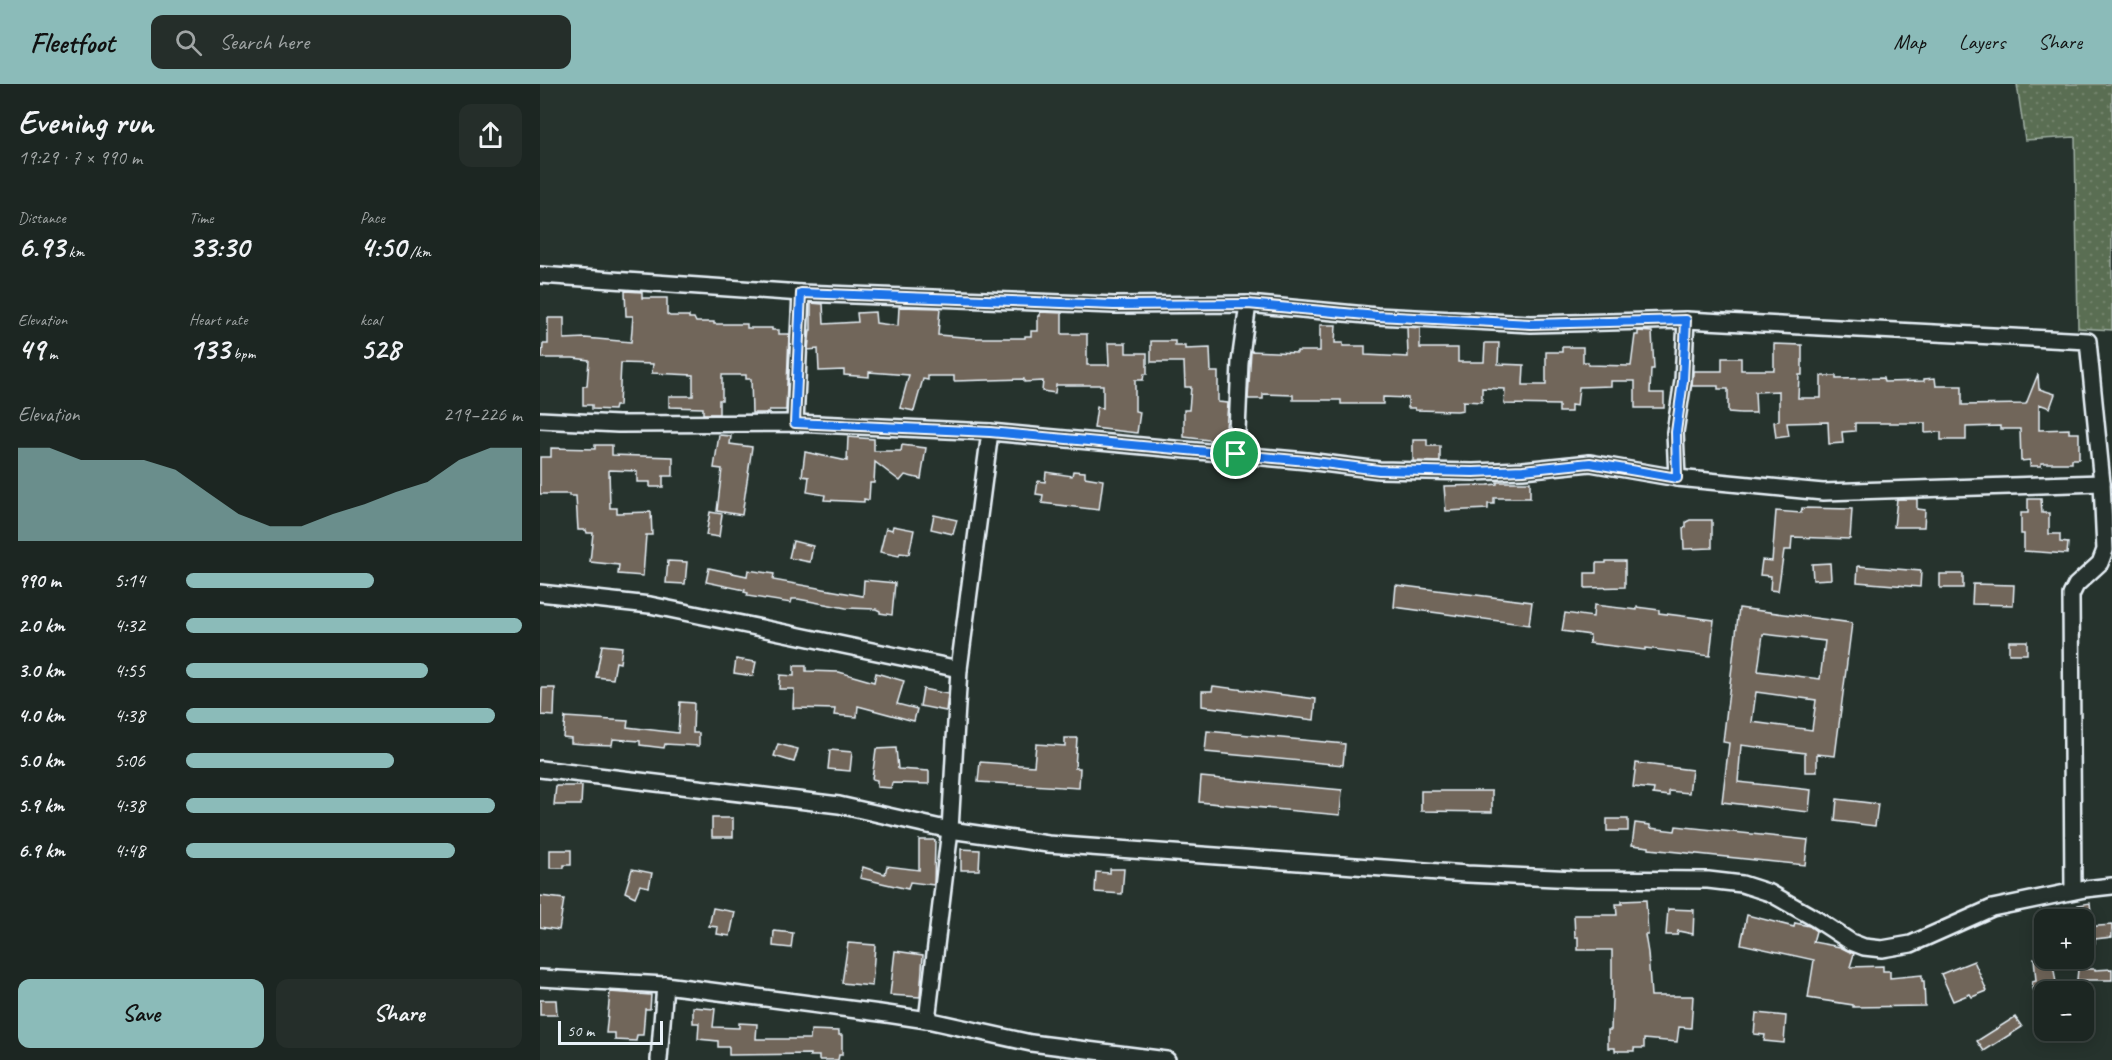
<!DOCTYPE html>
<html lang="en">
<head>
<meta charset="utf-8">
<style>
	:root { --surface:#1c2622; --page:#252e2a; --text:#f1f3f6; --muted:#a0a5a5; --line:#3a4340; --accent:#8bbbb9 }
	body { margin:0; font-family:Caveat,sans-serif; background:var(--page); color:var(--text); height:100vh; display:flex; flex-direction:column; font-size:22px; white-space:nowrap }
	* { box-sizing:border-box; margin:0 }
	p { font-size:20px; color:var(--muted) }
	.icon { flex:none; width:33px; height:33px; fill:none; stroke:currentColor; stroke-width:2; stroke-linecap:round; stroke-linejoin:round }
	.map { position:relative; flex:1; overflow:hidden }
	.drawer { display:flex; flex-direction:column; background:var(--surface); width:540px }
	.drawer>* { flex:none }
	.buttons { position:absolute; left:1494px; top:825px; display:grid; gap:12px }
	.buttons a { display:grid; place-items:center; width:60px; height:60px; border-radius:12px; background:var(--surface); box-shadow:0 3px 15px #0003,0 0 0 2px var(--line); font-size:30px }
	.scale { position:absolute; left:18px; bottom:15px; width:105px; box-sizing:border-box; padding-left:6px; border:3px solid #e8f1f8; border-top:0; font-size:16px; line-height:21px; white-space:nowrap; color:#e8f1f8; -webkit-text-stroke:4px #26332d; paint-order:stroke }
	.pin { position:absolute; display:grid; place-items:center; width:51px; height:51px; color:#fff; margin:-26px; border:3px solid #fff; border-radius:50%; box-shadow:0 2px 6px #0007 }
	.round { display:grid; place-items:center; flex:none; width:63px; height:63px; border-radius:12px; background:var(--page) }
	.head { display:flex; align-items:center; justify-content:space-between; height:102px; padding:0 18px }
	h1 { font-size:33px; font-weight:700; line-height:45px }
	.figures { display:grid; grid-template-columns:repeat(3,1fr); gap:9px; height:102px; padding:6px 18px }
	.figures div { display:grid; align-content:center }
	.figures b { font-size:30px; font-weight:700 }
	.figures small { font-size:16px; font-weight:400 }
	.figures p { font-size:16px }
	.chart { height:168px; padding:12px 18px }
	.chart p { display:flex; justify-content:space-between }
	.chart svg { width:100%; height:108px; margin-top:6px; fill:var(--accent); opacity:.7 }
	.action { display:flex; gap:12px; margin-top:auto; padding:12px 18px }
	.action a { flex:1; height:69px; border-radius:12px; background:var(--accent); color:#111; font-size:24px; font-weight:700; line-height:69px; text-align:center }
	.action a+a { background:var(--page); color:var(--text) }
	ul { padding:0 18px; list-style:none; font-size:20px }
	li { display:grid; grid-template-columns:96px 72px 1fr; align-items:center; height:45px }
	li i { height:15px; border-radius:8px; background:var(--accent) }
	header { display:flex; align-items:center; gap:36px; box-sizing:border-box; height:84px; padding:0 30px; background:var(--accent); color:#111 }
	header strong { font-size:28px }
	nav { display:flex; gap:33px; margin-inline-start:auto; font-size:21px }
	.search { width:420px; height:54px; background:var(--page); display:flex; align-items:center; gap:15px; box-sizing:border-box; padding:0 21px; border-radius:12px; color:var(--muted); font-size:22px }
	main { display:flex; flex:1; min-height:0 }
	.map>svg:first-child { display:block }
	.grass { fill:url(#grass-dots); stroke:#a1b0a5; stroke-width:1.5 }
	.building { fill:#71665a; stroke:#e8f1f8; stroke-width:1.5; fill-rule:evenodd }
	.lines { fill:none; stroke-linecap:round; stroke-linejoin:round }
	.street-casing { stroke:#e8f1f8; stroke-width:20 }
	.street { stroke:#26332d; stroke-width:15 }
	.route-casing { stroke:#fff; stroke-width:12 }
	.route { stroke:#1a73e8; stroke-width:8 }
</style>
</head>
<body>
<header>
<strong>Fleetfoot</strong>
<div class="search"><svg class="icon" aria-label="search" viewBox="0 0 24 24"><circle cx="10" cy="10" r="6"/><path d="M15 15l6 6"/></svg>Search here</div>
<nav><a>Map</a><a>Layers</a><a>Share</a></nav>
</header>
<main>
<section class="drawer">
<div class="head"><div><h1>Evening run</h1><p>19:29 · 7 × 990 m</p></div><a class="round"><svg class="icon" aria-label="share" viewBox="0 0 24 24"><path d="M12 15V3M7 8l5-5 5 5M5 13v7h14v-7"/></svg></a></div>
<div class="figures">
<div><p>Distance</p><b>6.93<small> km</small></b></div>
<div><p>Time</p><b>33:30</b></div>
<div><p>Pace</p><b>4:50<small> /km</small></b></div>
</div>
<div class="figures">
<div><p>Elevation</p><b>49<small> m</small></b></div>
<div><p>Heart rate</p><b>133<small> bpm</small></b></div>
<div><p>kcal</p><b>528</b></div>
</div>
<div class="chart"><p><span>Elevation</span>219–226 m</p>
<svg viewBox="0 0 160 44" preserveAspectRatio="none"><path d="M0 44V6L10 6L20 11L30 11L40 11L50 15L60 24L70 33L80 38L90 38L100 33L110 29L120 24L130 20L140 11L150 6L160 6V44z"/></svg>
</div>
<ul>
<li><b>990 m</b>5:14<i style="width:56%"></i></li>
<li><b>2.0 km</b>4:32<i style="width:100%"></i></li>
<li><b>3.0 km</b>4:55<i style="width:72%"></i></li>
<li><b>4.0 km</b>4:38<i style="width:92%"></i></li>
<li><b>5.0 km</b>5:06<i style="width:62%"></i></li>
<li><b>5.9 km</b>4:38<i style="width:92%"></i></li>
<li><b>6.9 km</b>4:48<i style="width:80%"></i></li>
</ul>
<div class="action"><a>Save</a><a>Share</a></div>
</section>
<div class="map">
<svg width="1572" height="976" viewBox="0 0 1572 976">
	<defs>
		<pattern id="grass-dots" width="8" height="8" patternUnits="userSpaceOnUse" patternTransform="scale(1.5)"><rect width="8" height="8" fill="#5a6e52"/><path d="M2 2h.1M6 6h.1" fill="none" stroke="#72836c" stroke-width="1.8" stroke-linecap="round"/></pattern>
	</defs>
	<rect width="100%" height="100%" fill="#26332d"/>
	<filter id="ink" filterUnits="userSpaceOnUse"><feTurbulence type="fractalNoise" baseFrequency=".0167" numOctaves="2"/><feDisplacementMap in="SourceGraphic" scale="12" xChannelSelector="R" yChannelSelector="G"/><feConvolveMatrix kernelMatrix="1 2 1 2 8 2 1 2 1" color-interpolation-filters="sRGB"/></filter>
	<g filter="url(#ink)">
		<polygon class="grass" points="1477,0 1572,0 1572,246 1538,244 1535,53 1485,56"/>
		<g class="building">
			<polygon points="85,207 102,208 102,214 127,214 127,230 130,232 149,232 149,234 154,234 156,238 174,238 174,240 207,240 207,244 232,244 232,246 239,246 239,250 249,250 246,326 229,326 229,329 212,329 211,295 206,295 206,291 182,291 182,316 179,316 179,330 163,330 163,324 129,323 129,312 153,312 153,291 112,289 113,280 81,279 79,322 75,322 74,326 52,325 52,321 43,321 43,302 47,302 49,276 33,274 2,274 3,260 8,260 8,234 24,234 24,255 45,254 91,258 93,232 86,232"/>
			<polygon points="271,219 283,220 284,240 318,238 317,229 335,228 336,239 358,242 359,223 400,224 398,251 436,254 485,254 485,252 491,252 491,247 498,247 498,232 500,232 500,228 522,229 522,250 547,250 547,281 569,281 568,259 586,259 586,269 607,269 607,290 604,290 603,296 595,296 595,327 600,328 597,349 554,344 557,323 563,324 563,301 516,301 515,309 502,307 503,297 484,298 484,295 414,297 414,292 388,292 388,296 383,295 374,327 360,324 369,291 329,288 329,293 304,291 304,286 279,287 278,265 268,266 270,246 271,246"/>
			<polygon points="780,241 796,241 795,259 803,259 803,262 825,262 825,271 868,273 867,243 880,244 880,264 918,264 918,278 944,278 945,259 959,259 958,280 984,281 983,301 1006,301 1006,268 1022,268 1022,263 1043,263 1043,278 1048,278 1048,281 1091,282 1095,251 1098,251 1098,247 1112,248 1114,285 1111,285 1110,309 1124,309 1124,324 1095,324 1095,297 1071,297 1071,302 1039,303 1037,322 1031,321 1031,328 1019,328 1019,321 964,320 965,305 942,304 942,318 923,317 923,326 917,327 875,326 875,324 868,324 868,314 843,313 843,320 801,320 801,316 753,316 753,311 723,310 723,315 708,315 711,267 757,269 757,267 780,267"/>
			<polygon points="611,257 635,257 635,262 645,262 645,265 670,264 671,288 678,288 678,318 688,319 685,358 644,353 644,326 649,326 651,303 645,303 644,278 611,278"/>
			<polygon points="1234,260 1262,261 1262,291 1259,291 1258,314 1281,314 1281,292 1296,292 1296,295 1343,294 1344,298 1384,297 1384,295 1395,294 1396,302 1422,302 1422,321 1486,320 1498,290 1499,305 1515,310 1510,324 1499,320 1499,346 1529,345 1529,349 1539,349 1539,375 1532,375 1532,379 1501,379 1501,382 1490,382 1490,376 1481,377 1480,345 1460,345 1460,342 1426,343 1426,356 1401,356 1401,348 1385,349 1385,339 1315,339 1315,347 1302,348 1303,359 1289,360 1288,338 1247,339 1249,352 1236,354 1234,338 1239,337 1239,307 1215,308 1216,329 1201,329 1188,328 1188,305 1178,305 1178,302 1152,302 1153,287 1182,287 1182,274 1201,274 1201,286 1234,286"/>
			<polygon points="179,351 191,352 190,360 212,363 202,431 177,427 182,385 174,384"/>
			<polygon points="308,353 334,355 334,367 361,367 362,361 386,364 381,395 365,391 360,397 335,378 334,399 330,399 329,416 324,415 324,418 284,416 285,411 267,408 269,393 262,392 265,368 307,377"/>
			<polygon points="873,356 887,356 887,362 900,362 900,378 873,377"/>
			<polygon points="55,361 72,361 72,371 133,373 133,392 123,392 123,403 110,403 110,398 97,398 97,387 69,386 70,424 77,424 77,429 111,428 112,451 106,451 103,492 78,490 79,481 50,478 53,449 47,449 46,446 38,446 36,412 29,412 29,410 0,410 0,373 11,373 11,364 55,365"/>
			<polygon points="533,387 545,388 545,393 563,396 559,426 502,419 503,411 496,410 498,397 505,398 506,388 532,392"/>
			<polygon points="957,398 990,398 990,414 954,414 954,420 948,420 948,425 906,427 904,402 948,401 957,400"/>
			<polygon points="1357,415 1377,415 1377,425 1385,426 1384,443 1354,443"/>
			<polygon points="1488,415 1501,415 1502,429 1509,429 1509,450 1520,450 1520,458 1528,459 1527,470 1484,467 1484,450 1481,450 1481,429 1488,429"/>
			<polygon points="1262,424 1312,425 1310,455 1252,453 1251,466 1244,466 1238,507 1230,506 1231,492 1220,491 1222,476 1232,477 1236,427 1261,429"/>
			<polygon points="170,428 182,430 179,453 166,451"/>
			<polygon points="394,431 417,436 413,450 391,445"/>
			<polygon points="1150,436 1172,436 1172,464 1144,465 1143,444 1146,443 1146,438"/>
			<polygon points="353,442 374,446 369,470 360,469 359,472 340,468 346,444 352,446"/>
			<polygon points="253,457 273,462 270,478 249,474"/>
			<polygon points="128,477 147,478 145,500 126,499"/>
			<polygon points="1066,477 1085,477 1085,503 1045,504 1045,489 1056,489 1056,479 1066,479"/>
			<polygon points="1290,479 1291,495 1273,496 1272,480"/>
			<polygon points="1318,482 1381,487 1380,503 1317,498"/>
			<polygon points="169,484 207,492 208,486 234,490 233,496 323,512 324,496 355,499 352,531 340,529 340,527 336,525 306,524 258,515 252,515 251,519 207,512 208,509 204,508 205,506 166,498"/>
			<rect x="1400" y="490" width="23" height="14"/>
			<polygon points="1433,500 1474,501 1473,521 1432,520"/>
			<polygon points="856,501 992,518 989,541 854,523"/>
			<polygon points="1054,521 1097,526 1097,523 1119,526 1119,529 1174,536 1170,572 1105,564 1105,566 1049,559 1050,551 1022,547 1025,529 1053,533"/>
			<path d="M1199,524L1312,539L1295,672L1277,670V688H1265V669L1201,661L1198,698L1271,706L1269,728L1182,718L1189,659L1183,658ZM1223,550L1285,557L1280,595L1218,587ZM1216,608L1276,616L1272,646L1212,638Z"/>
			<rect x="1469" y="557" width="18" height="13"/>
			<polygon points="62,561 82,563 80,579 76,578 73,595 56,593"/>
			<polygon points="196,575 216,578 213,592 194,589"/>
			<polygon points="254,582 266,582 266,587 299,588 334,598 336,589 364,597 357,620 377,625 374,637 318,622 317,633 294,631 295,625 253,624 254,605 239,605 240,591 254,592"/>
			<polygon points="673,602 776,615 774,636 662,622 662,607 672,607"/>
			<polygon points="2,604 15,604 14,632 1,631"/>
			<polygon points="383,605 408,610 406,627 380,622"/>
			<polygon points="140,618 154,619 153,649 159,649 159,662 125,660 124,664 100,661 100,657 73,655 72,661 44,660 31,659 31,654 23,653 25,633 88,637 87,643 138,649"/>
			<polygon points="667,647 805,660 803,681 665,668"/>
			<polygon points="525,654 537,654 535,684 540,684 539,704 438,698 440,678 494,682 496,660 525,662"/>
			<polygon points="238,660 258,665 254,678 234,672"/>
			<polygon points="356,664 358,685 389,687 389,700 352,699 351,704 337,703 337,696 332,695 336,665"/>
			<polygon points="290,666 312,668 310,687 288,685"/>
			<polygon points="1096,679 1152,686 1149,709 1129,707 1129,712 1113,710 1114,705 1093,703"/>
			<polygon points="661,693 802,706 800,731 659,718"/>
			<polygon points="16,702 42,702 41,721 14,721"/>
			<polygon points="881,707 952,707 952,728 881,727"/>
			<polygon points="1297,715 1338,720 1335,742 1295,737"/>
			<rect x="172" y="734" width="21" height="19"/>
			<rect x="1067" y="735" width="21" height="12"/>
			<polygon points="1095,739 1110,741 1110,744 1135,747 1136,742 1268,756 1265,781 1109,765 1109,763 1092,761"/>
			<polygon points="379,756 395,756 394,801 370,798 368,805 320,794 323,783 345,790 347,782 379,786"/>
			<polygon points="421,765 440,766 439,786 421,786"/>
			<polygon points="10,766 31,766 31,781 24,781 24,784 10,784"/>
			<polygon points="92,785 112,789 109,803 100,801 95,813 85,808"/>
			<polygon points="570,785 584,785 582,810 555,808 556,788 570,789"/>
			<polygon points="0,812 24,815 19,846 0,843"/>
			<polygon points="1106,816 1108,851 1105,851 1108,869 1111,912 1153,912 1151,944 1139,943 1137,958 1104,955 1104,964 1094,964 1094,967 1075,967 1075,964 1068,964 1068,946 1071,946 1072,917 1072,866 1038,866 1038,853 1035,853 1034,831 1077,831 1076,820 1082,820 1082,817"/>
			<polygon points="1550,819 1552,836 1540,836 1538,821"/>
			<polygon points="173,824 195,828 190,852 177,850 178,843 169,842"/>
			<polygon points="1128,825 1154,826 1153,850 1138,847 1137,851 1126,851"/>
			<polygon points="1207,831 1254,843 1255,839 1269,842 1276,847 1273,858 1300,863 1314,870 1310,883 1343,882 1343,887 1350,887 1350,894 1382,891 1382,897 1384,897 1385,922 1313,923 1313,921 1268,914 1274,876 1201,860"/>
			<polygon points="1572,841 1572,853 1555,855 1555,859 1544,860 1544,843"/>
			<polygon points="234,847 253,849 251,864 233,862"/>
			<polygon points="308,859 335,861 332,902 302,899"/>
			<polygon points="355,867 383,871 380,913 350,911"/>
			<polygon points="1494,874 1512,874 1517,905 1494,908 1492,898 1496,897"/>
			<polygon points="1434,877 1447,907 1432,913 1430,910 1413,917 1401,890"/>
			<polygon points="1538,885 1555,885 1555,886 1572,885 1572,896 1537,896"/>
			<polygon points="70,908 111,911 110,925 105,925 103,951 97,951 96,957 75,956 75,949 66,949"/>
			<polygon points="0,916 16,916 17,931 0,931"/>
			<polygon points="153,923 175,925 173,943 199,944 199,939 217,940 216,955 270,955 271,946 299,947 299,951 302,951 302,971 299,971 298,976 279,976 279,972 270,972 270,970 189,971 189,963 178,963 178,957 158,955 159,939 153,939"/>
			<polygon points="1216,929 1246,932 1244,959 1224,957 1225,951 1214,950"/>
			<polygon points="1475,933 1482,943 1444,967 1437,957"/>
		</g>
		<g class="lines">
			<g class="street-casing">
				<g id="street">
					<polyline points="0,191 261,209 574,221 708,220 837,232 991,240 1146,236 1548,257 1562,399 1565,466 1560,479 1536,501 1531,511 1533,807"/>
					<polyline points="0,336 78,340 255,339 450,348 767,377 839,386 933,388 983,386 1050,379 1137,394 1283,408 1562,399"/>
					<polyline points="255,339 261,209"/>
					<polyline points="696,370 700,278 708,220"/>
					<polyline points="1137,394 1135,348 1143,297 1146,236"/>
					<polyline points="0,509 110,521 419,585"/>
					<polyline points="0,685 299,721 410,746 508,760 927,790 1036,795 1168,796 1202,800 1230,809 1276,835 1311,858 1324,863 1342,865 1371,860 1452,824 1545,805 1572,802"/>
					<polyline points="0,894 125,901 340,929 387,936 491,959 627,976"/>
					<polyline points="387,936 410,746 419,585 450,348"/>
					<polyline points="119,976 125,901"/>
				</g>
			</g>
			<use href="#street" class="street"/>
		</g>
	</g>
	<g class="lines" filter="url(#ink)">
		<g class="route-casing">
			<polygon id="route" points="261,209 574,221 708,220 837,232 991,240 1146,236 1143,297 1136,348 1137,394 1050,379 983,386 933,388 839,386 767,377 450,348 255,339"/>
		</g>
		<use href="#route" class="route"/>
	</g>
</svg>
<div class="buttons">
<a>+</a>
<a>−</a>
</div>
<div class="scale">50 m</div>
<div class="pin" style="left:696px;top:370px;background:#1e9e55"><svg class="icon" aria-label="arrive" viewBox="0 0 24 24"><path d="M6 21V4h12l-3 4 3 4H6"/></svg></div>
</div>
</main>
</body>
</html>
